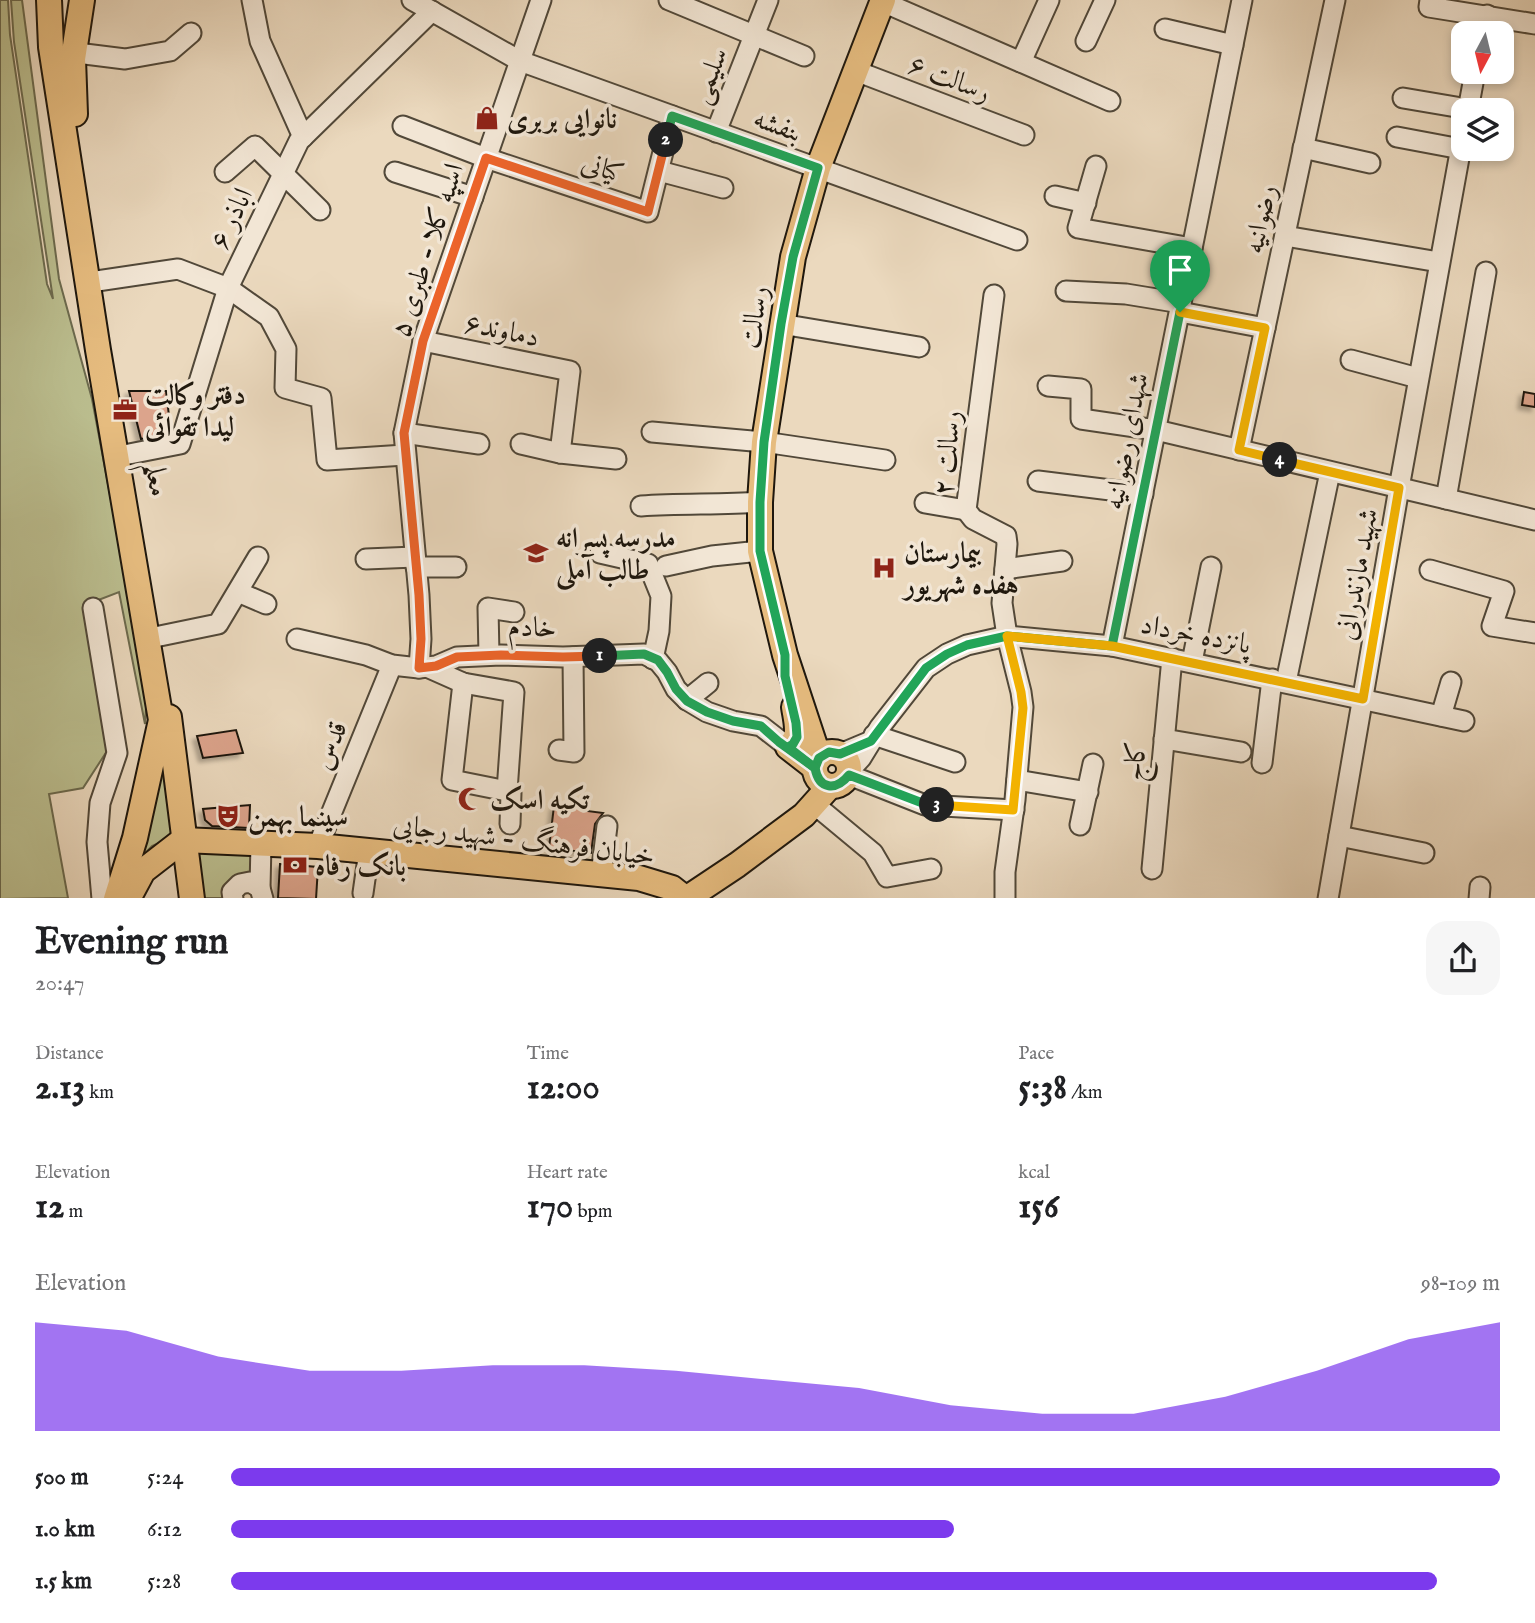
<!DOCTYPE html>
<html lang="en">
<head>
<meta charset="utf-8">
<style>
	:root { --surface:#fff; --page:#f6f6f6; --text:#202124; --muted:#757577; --accent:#7c3aed }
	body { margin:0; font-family:"IM FELL English",Amiri,serif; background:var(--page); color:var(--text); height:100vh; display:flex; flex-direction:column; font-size:26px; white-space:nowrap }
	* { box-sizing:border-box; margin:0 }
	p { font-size:23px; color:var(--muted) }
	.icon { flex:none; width:38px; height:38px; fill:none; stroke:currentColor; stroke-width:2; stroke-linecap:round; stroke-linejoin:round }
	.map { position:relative; height:898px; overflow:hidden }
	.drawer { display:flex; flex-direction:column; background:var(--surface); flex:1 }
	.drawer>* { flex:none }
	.needle { width:46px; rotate:187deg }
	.controls { position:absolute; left:1451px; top:21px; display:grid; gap:14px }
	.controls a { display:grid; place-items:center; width:63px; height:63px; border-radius:14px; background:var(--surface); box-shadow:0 4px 10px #0003; font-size:35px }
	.pin { position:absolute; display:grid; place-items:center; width:60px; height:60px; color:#fff; margin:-72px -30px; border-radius:50% 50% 50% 0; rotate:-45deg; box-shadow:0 0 7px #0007 }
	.pin .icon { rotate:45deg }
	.km { position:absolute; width:35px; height:35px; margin:-18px; border-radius:50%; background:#222; color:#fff; font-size:19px; line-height:35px; text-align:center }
	.round { display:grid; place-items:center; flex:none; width:74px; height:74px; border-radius:21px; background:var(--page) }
	.head { display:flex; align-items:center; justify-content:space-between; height:119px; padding:0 35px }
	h1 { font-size:38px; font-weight:700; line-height:52px }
	.metrics { display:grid; grid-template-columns:repeat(3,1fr); gap:10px; height:119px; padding:7px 35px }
	.metrics div { display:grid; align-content:center }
	.metrics b { font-size:35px; font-weight:700 }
	.metrics small { font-size:19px; font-weight:400 }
	.metrics p { font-size:19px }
	.chart { height:196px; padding:14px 35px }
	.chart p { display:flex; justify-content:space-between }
	.chart svg { width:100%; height:126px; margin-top:7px; fill:var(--accent); opacity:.7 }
	ul { padding:0 35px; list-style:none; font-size:23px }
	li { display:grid; grid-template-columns:112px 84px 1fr; align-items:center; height:52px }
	li i { height:18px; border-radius:9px; background:var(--accent) }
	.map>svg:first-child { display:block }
	.green { fill:#bbbe8f; stroke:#6c6a4e; stroke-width:2 }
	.building { fill:#dca48c; stroke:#1e170d; stroke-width:2; filter:url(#shadow) }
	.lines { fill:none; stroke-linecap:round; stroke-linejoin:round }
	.minor-casing { stroke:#514839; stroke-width:23 }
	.major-casing { stroke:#1e170d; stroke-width:28 }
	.minor { stroke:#f2e6d5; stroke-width:19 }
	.major { stroke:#e6bc7f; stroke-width:24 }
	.split-1-casing { stroke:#fff; stroke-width:14 }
	.split-2-casing { stroke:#fff; stroke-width:14 }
	.split-3-casing { stroke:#fff; stroke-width:14 }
	.split-4-casing { stroke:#fff; stroke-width:14 }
	.split-5-casing { stroke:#fff; stroke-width:14 }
	.split-1 { stroke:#22a559; stroke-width:9 }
	.split-2 { stroke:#f0652b; stroke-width:9 }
	.split-3 { stroke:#22a559; stroke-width:9 }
	.split-4 { stroke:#f5b400; stroke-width:9 }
	.split-5 { stroke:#f5b400; stroke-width:9 }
	.labels { text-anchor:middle; stroke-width:7; stroke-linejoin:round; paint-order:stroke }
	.street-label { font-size:28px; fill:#1e170d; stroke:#f2e6d5 }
	.poi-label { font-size:28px; font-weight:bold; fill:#1e170d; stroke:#f2e6d5; text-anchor:start }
</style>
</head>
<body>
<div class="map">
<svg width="1535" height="899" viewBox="0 0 1535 899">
	<defs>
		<filter id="shadow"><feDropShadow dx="-4" dy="4" stdDeviation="2" flood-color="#0004"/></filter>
	</defs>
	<rect width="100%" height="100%" fill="#ebd9be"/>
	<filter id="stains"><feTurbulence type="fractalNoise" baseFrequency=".00286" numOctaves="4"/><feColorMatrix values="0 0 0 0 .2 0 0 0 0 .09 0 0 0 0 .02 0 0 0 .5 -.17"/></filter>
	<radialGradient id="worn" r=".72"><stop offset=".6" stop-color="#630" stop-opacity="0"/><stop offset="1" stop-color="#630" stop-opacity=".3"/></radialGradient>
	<g class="green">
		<polygon points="0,0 8,0 10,35 47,284 53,299 14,42 11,0 22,0 59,279 92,399 147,692 145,724 119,592 88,604 109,748 83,788 49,794 68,898 0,899"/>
		<polygon points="165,735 174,836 152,846 136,863"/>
		<polygon points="191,847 252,851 253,876 224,888 223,898 198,898"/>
	</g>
	<g class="building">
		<polygon points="129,391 166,391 169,416 166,434 141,439"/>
		<polygon points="1524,392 1535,394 1535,407 1522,405"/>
		<polygon points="236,730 243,753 203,758 197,736"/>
		<polygon points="250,805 249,828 212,826 205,820 203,809"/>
		<polygon points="572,805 588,807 587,811 603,813 595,824 591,853 549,848 554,806 572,809"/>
		<polygon points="280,864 318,867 316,899 278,898"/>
	</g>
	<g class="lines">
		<g class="minor-casing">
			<g id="minor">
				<polyline points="252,0 260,41 303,137"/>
				<polyline points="412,0 520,61 1017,240"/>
				<polyline points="669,0 804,56"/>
				<polyline points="1430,0 1429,7 1535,24"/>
				<polyline points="883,2 1110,101"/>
				<polyline points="1165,29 1233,45"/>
				<polyline points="1483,33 1487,15"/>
				<polyline points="1086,41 1105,0"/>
				<polyline points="74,48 85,54 125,59 170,51 191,33"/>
				<polyline points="1021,62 1049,0"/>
				<polyline points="856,71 1024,135"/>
				<polyline points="1403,98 1468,109"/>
				<polyline points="1468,110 1475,72"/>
				<polyline points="403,126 486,158 648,212 672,116"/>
				<polyline points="716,132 768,0"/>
				<polyline points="1397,137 1461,149"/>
				<polyline points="1303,148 1370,163"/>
				<polyline points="1096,166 1078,228 1192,248"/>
				<polyline points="659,171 723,188"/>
				<polyline points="225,172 255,146 320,210"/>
				<polyline points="395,172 473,197"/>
				<polyline points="1055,196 1086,203"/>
				<polyline points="1285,236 1439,262"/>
				<polyline points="97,281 178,269 228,288 269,317 286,349 285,388 321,398 327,460 405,455"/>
				<polyline points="1066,291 1126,294 1181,303"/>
				<polyline points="994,295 966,510 973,519 1006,536 1007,544 1002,603 1007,636 1021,692 1023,707 1015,800 1005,872 1005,899"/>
				<polyline points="1180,312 1265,328"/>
				<polyline points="781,324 919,347"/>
				<polyline points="423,341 570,371 560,453"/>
				<polyline points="1351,360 1418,378"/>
				<polyline points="1048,386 1081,389 1081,419 1156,430 1535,520"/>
				<polyline points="652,432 764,442 885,460"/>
				<polyline points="404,433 479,444"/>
				<polyline points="521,444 560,453 616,459"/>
				<polyline points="1239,450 1335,0"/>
				<polyline points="124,455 180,444 228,288 299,141 432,11"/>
				<polyline points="1038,481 1143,494"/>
				<polyline points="1446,499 1486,272"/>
				<polyline points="925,503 966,510"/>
				<path d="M641,506C681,503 720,505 760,502"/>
				<polyline points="600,553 648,564 661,596 659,631 653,659"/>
				<polyline points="366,559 415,557"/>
				<polyline points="666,566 712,556 760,551"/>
				<polyline points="416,567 456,567"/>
				<polyline points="1005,569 1062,561"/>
				<polyline points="1430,570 1504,591 1492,626 1535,633"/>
				<polyline points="238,592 266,604"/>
				<polyline points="93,608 117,753 100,803 97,842 102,899"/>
				<polyline points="155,637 218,624 258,557"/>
				<polyline points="297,639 366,655 392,665 419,668 436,666 457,657 501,655 563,657 644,654 658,661 667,672 676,689 687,700 707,712 733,721 761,726 788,747"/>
				<polyline points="1112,646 1242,0"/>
				<polyline points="489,655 488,608 514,612"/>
				<polyline points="1192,662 1211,567"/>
				<polyline points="427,667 463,683 514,692 507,791 511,793 510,824"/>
				<polyline points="419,668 421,639 419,595 404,433 423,341 541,0"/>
				<polyline points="1286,682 1330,472"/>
				<polyline points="463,683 452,780 507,791"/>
				<polyline points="687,700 708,683"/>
				<polyline points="1441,716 1451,682"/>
				<polyline points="874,735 955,762"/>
				<polyline points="1164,739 1241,752"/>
				<polyline points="559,750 574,752 573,657"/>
				<polyline points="840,754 871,741"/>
				<polyline points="1262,763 1272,679"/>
				<polyline points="849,771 861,758 880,727 926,668 947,654 967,645 1007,636 1112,646 1464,721"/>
				<polyline points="849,775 925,805 1014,810"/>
				<polyline points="1017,780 1088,792"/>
				<polyline points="814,804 873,853 887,877 931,869"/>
				<polyline points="1080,825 1093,764"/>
				<polyline points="1339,836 1424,853"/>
				<polyline points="261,843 260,888 263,899"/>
				<polyline points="318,846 392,665"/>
				<polyline points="1152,869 1172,658"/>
				<polyline points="601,875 607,826"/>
				<polyline points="363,893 369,851"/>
				<polyline points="233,899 232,892 240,884 250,882 260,888"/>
				<polyline points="1328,899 1399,488 1463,136"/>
				<polyline points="1479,899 1480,887"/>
			</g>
		</g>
		<g class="major-casing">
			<g id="major">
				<polyline points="49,0 51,47 98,350 161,720 135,838 116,899"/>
				<polyline points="75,114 73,59 82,0"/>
				<path d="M794,707C796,721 802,739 788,747L815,768"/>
				<polyline points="169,717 192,899"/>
				<circle cx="832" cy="769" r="17"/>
				<polyline points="819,758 785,655 760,551 760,502 764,442 793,257 818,168 883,0"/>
				<polyline points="183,840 318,846 639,878 672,888 686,899"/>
				<polyline points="128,899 143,871 183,840"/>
				<polyline points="686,899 737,865 804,815 830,786"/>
			</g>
		</g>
		<use href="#minor" class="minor"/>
		<use href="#major" class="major"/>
	</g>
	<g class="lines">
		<g class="split-1-casing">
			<polyline id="split-1" points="600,656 644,654 658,660 667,672 676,689 687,701 707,712 733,721 761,726 779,742 815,768 819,758 829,752 840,754 871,741 926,668 947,654 967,645 1007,636 1112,646 1180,312"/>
		</g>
		<g class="split-2-casing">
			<polyline id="split-2" points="600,656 563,657 501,655 457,657 436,666 419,668 421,639 419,595 404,433 423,341 486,158 648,212 666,140"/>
		</g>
		<g class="split-3-casing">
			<path id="split-3" d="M666,140L672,116L818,168L793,257L781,324L764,442L760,502V551L785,655V676L796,723L797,737L793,744L788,747L815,768C819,790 836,791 849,775L925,804L937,805"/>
		</g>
		<g class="split-4-casing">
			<polyline id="split-4" points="937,805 1013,810 1023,708 1021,692 1007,636 1112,646 1363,699 1399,488 1280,460"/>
		</g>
		<g class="split-5-casing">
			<polyline id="split-5" points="1180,312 1265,328 1239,450 1280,460"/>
		</g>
		<use href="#split-1" class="split-1"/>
		<use href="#split-2" class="split-2"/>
		<use href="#split-3" class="split-3"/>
		<use href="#split-4" class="split-4"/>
		<use href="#split-5" class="split-5"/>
	</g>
	<defs>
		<g id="shop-bare" transform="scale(1.89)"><path d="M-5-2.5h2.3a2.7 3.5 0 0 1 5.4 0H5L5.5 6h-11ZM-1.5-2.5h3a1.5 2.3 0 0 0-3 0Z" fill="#8f2418" stroke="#f2e6d5" stroke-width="2.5" paint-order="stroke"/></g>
		<g id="office-bare" transform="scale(1.89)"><path d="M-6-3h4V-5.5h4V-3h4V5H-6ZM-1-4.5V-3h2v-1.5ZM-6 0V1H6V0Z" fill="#8f2418" stroke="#f2e6d5" stroke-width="2.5" paint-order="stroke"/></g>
		<g id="school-bare" transform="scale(1.89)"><path d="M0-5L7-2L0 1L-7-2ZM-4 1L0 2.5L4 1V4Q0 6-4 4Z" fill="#8f2418" stroke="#f2e6d5" stroke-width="2.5" paint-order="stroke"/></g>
		<g id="hospital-bare" transform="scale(1.89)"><path d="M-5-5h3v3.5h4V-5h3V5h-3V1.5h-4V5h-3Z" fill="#8f2418" stroke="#f2e6d5" stroke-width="2.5" paint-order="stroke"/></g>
		<g id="mosque-bare" transform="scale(1.89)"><path d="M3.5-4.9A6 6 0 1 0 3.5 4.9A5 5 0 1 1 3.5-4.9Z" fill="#8f2418" stroke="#f2e6d5" stroke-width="2.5" paint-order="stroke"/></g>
		<g id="theatre-bare" transform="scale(1.89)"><path d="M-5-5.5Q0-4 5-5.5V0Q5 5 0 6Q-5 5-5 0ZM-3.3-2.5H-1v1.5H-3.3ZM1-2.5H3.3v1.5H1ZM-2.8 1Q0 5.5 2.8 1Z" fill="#8f2418" stroke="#f2e6d5" stroke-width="2.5" paint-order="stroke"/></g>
		<g id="bank-bare" transform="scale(1.89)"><path d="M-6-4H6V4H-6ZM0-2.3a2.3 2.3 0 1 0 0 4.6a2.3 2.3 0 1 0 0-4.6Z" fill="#8f2418" stroke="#f2e6d5" stroke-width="2.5" paint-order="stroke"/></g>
	</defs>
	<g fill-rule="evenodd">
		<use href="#shop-bare" x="487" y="118"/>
		<use href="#office-bare" x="125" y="410"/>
		<use href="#school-bare" x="536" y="553"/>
		<use href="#hospital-bare" x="884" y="568"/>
		<use href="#mosque-bare" x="470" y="799"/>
		<use href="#theatre-bare" x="228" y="816"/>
		<use href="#bank-bare" x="295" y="865"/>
	</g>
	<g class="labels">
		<g class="street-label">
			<text transform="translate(708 75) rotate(-68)" y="10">سلیمی</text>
			<text transform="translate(950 77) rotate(21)" y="10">رسالت ۶</text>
			<text transform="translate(778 124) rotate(20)" y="10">بنفشه</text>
			<text transform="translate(603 167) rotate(18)" y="10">کیانی</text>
			<text transform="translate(230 218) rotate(-64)" y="10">اباذر ۶</text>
			<text transform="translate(1259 219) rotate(-78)" y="10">رضوانیه</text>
			<text transform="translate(426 250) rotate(-72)" y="10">اسپه کلا - طبری ۵</text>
			<text transform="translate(753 317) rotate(-81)" y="10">رسالت</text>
			<text transform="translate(502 329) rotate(12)" y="10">دماوند۶</text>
			<text transform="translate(1125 441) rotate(-79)" y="10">شهدای رضوانیه</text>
			<text transform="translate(946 453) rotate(-84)" y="10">رسالت ۲</text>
			<text transform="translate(158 479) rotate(81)" y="10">معلم</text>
			<text transform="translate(1356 574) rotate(-80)" y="10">شهید مازندرانی</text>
			<text transform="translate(532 626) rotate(1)" y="10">خادم</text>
			<text transform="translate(1196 633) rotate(11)" y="10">پانزده خرداد</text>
			<text transform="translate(329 745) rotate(-68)" y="10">قدس</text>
			<text transform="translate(1134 761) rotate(-85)" y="10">کاج</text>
			<text transform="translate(524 839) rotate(7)" y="10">خیابان فرهنگ - شهید رجایی</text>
		</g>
		<g class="poi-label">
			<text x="507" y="128">نانوایی بربری</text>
			<text x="145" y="404">دفتر وکالت<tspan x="145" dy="32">لیدا تقوائی</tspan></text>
			<text x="556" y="547">مدرسه پسرانه<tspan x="556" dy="32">طالب آملی</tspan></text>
			<text x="904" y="562">بیمارستان<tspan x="904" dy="32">هفده شهریور</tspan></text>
			<text x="490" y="809">تکیه اسک</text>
			<text x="248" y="826">سینما بهمن</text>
			<text x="315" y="875">بانک رفاه</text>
		</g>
	</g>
	<rect width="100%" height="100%" filter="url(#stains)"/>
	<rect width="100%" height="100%" fill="url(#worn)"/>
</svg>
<div class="controls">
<a><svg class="needle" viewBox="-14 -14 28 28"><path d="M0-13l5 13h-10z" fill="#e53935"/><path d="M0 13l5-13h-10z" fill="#757577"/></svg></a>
<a><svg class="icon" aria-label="layers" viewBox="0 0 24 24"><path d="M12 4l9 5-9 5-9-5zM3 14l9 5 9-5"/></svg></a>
</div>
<div class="pin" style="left:1180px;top:312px;background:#1e9e55"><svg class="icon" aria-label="arrive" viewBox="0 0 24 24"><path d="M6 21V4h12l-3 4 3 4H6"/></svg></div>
<b class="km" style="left:600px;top:656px">1</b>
<b class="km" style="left:666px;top:140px">2</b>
<b class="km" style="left:937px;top:805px">3</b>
<b class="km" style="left:1280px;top:460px">4</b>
</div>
<section class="drawer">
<div class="head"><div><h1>Evening run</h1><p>20:47</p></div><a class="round"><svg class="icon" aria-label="share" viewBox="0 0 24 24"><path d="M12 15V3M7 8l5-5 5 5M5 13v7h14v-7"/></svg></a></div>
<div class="metrics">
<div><p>Distance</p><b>2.13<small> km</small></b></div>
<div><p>Time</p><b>12:00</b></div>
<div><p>Pace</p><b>5:38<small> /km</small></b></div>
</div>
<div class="metrics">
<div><p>Elevation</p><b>12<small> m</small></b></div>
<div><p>Heart rate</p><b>170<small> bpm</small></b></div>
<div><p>kcal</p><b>156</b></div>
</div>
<div class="chart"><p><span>Elevation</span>98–109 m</p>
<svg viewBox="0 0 160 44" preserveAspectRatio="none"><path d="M0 44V6L10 9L20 18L30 23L40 23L50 21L60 21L70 23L80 26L90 29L100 35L110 38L120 38L130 32L140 23L150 12L160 6V44z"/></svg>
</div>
<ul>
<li><b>500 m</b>5:24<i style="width:100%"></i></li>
<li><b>1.0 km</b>6:12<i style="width:57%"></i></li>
<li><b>1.5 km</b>5:28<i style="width:95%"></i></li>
</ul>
</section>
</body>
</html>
